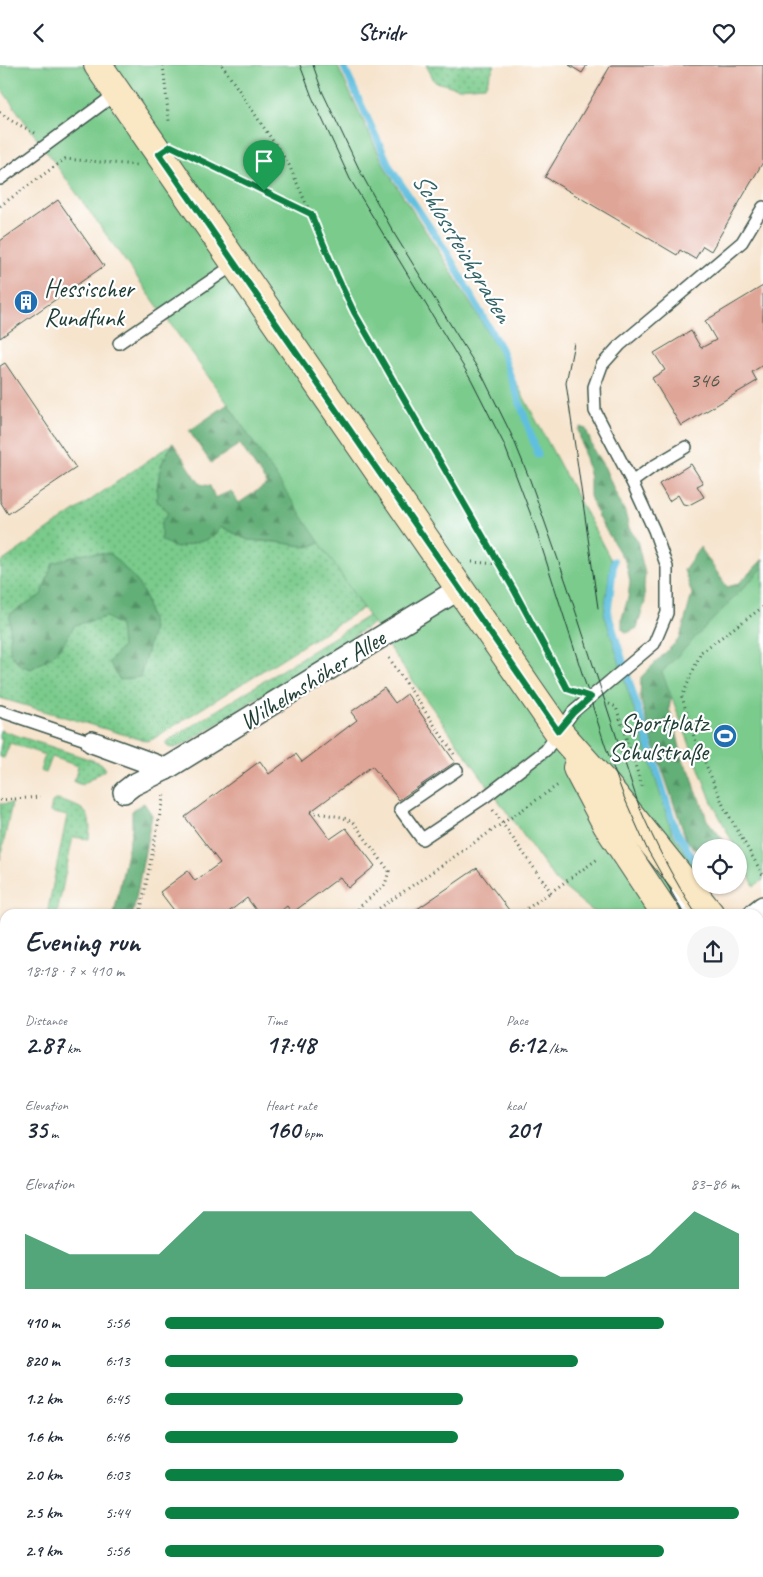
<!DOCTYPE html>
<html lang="en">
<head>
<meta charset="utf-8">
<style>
	:root { --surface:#fff; --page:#f6f6f7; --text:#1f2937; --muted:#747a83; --accent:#0b8043 }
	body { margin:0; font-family:Caveat,sans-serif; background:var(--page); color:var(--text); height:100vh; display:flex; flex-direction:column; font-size:19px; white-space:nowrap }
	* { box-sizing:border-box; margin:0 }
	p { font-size:16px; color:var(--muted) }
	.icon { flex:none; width:28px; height:28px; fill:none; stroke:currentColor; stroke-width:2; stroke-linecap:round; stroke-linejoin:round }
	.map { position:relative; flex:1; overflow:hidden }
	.details { position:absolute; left:0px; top:844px; width:764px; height:669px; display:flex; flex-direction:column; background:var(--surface); border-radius:15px 15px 0 0; box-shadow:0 1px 4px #0004 }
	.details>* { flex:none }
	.fabs { position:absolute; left:692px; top:774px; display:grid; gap:10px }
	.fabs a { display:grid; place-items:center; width:55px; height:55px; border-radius:50%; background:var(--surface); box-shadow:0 1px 4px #0004; font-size:25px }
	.pin { position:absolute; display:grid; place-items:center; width:42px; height:42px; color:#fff; margin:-51px -21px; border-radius:50% 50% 50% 0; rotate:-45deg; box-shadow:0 0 5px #0007 }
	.pin .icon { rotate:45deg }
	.round { display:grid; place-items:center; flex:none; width:52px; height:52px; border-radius:26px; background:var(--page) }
	.headline { display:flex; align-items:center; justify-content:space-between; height:85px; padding:0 25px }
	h1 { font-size:28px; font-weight:700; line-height:38px }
	.metrics { display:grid; grid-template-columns:repeat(3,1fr); gap:8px; height:85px; padding:5px 25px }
	.metrics div { display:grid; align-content:center }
	.metrics b { font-size:25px; font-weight:700 }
	.metrics small { font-size:14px; font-weight:400 }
	.metrics p { font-size:14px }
	.chart { height:140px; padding:10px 25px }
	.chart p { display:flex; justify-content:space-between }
	.chart svg { width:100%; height:90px; margin-top:5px; fill:var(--accent); opacity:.7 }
	ul { padding:0 25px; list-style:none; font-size:16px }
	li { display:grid; grid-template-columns:80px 60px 1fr; align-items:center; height:38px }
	li i { height:12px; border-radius:6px; background:var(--accent) }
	header { display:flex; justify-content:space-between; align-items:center; height:65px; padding:0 25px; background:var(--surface); font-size:22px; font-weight:700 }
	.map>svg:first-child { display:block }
	.grass { fill:url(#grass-dots); stroke:#4c8460 }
	.forest { fill:url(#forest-firs); stroke:#417656 }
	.green { fill:#7acb8c; stroke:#4c8460 }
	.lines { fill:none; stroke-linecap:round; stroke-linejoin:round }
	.stream { stroke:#61bfdf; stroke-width:7 }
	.building { fill:#dfa597 }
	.lane-casing { stroke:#3f564b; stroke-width:14 }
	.street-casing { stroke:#3f564b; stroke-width:24 }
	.secondary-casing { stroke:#3f564b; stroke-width:30 }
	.path { stroke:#3f564b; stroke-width:3; stroke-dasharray:1 4; stroke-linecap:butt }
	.lane { stroke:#fff; stroke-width:11 }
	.street { stroke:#fff; stroke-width:21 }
	.secondary { stroke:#fae7c3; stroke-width:28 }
	.tram { stroke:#1f3d34; stroke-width:1 }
	.route-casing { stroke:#fff; stroke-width:10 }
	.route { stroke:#0b8043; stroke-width:6 }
	.labels { text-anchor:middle; stroke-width:4.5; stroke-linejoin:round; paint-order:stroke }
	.number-label { font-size:22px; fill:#4f574d }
	.poi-label { font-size:25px; fill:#1f3d34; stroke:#fff; text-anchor:start }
	.street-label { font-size:25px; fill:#1f3d34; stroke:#fff }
	.water-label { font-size:26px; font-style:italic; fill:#336467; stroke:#fff }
</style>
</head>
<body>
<header><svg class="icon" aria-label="back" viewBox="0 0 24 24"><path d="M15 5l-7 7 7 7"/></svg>Stridr<svg class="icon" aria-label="heart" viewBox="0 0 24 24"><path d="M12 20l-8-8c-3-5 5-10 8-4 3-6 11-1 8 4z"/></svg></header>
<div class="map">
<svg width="763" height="1512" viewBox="0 0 763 1512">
	<defs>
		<pattern id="grass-dots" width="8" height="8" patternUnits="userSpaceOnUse" patternTransform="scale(1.25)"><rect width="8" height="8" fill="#7acb8c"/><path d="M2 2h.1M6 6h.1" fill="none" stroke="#63a673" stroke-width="1.8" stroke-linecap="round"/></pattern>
		<pattern id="forest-firs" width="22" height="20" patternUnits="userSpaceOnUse" patternTransform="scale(1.25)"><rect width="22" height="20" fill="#63af78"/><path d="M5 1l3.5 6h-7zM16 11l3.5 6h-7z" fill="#519063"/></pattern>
	</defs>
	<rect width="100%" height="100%" fill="#fff"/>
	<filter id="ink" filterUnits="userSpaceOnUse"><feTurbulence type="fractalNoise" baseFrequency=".02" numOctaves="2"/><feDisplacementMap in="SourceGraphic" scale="10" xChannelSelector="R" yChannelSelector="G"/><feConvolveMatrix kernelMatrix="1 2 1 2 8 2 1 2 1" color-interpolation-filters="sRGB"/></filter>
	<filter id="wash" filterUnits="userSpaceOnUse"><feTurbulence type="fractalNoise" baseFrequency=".0096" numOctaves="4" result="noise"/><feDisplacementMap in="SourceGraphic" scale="20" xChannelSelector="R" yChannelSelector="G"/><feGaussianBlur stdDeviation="1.12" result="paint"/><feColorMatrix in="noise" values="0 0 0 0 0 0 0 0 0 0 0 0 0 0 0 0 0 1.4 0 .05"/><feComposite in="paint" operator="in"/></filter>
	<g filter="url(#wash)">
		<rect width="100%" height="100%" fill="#f6e4cd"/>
		<g class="grass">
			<polygon points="426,0 495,0 485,21 458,23 435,17"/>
			<polygon points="173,378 161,400 157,424 157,436 169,447 209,474 222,462 248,475 276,477 326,476 418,509 153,674 146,676 0,633 0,498"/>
			<polygon points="418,520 419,529 184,680 174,683 168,682 166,679 169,675"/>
			<polygon points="0,665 101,698 106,704 82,720 74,717 78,701 52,692 46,708 40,706 45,690 10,678 4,693 0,692 0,683 2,675 0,674"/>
			<path d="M55,735H58C83,743 93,744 89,774L73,772L57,849H47L67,751L50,747L52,737Z"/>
			<polygon points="12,738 0,795 0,739"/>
		</g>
		<g class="forest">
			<polygon points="228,339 325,476 308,482 276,477 248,475 222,462 209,474 176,483 161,475 161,458 169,447 157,436 157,424 161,400 173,378 200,419 210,421 215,433 231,426 239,438 267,419 240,379 211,398 189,366"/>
			<polygon points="580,362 586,364 594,386 605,403 615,427 625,447 629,463 637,475 645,509 644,523 645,537 637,563 627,568 622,564 622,553 628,533 630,516 626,498 598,452 590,431 590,413 578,364"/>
			<polygon points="700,482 727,522 738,519 763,494 763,522 677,603 669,644 674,657 683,696 691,708 696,726 700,733 707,755 724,776 727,782 701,782 701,792 686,774 651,672 640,633 641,612 680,573 692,529 684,505"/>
			<polygon points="84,488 111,489 136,515 145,531 153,564 140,612 120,615 109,597 122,582 120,561 106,552 75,560 62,581 48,594 31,604 20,600 10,588 10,549 41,530 53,498"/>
			<polygon points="144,738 152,750 133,849 114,849 132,764 132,745"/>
			<polygon points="5,1189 5,1284 0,1284 0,1191"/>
		</g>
		<g class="green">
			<polygon points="0,0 337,0 387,106 443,193 499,286 611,495 604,548 672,767 701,813 701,819 661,849 596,849 556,816 388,581 228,339 0,22"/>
			<polygon points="763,503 763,815 754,821 739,790 739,782 735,782 711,735 662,607"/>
		</g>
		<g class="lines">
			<g class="stream">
				<polyline points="343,0 391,104 448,189 501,284 538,390"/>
				<polyline points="614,496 608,548 675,763 701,807"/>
				<polyline points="712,820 713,821"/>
				<polyline points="0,1220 5,1218"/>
			</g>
		</g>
		<g id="blocks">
			<g class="building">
				<polygon points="569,0 587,0 582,8"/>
				<polygon points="611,0 763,0 763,97 711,186 703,181 695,194 680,185 677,190 545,112"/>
				<polygon points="58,135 104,201 0,273 0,176"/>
				<polygon points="763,221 763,300 752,307 757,316 681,361 652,313 665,305 654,288 691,266 701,283 716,275 705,256"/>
				<polygon points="5,298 76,403 8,449 0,436 0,301"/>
				<polygon points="691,399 703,418 697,421 704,432 689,440 683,439 678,430 669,436 659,419"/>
				<polygon points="384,623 395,638 407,629 455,697 399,735 372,701 310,747 330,774 346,763 375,801 348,823 340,812 292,848 287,841 277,849 259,849 247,833 226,849 175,849 176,848 160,827 188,806 195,816 220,798 185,752 260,696 269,709 296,689 302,697 357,655 351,647"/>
				<polygon points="477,803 512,849 410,849"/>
				<polygon points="5,1045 5,1157 0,1157 0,1046"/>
				<polygon points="763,1159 763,1279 759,1278 759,1162"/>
				<polygon points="0,1391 5,1391 5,1430 0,1429"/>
				<polygon points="763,1464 763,1511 759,1505 759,1466"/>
				<polygon points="498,1508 526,1508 530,1512 492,1512"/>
				<polygon points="644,1508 694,1508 698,1512 647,1512"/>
			</g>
		</g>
	</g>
	<g filter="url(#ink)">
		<use href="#blocks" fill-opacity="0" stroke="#3f564b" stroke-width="1"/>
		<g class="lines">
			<g class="lane-casing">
				<g id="lane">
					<polyline points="0,114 117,28"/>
					<polyline points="119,278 235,199"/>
					<polyline points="632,417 654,401 686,382"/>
					<polyline points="0,646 92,677"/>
					<polyline points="457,705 400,744 422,774 485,732 546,685 573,647 654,579 667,548 667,502 654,465 632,417 595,346 594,322 602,300 620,280 742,177 763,142"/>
					<polyline points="677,827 690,849"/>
					<polyline points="759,949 763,955"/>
				</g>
			</g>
			<g class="street-casing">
				<g id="street">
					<polyline points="92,677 166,704"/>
					<polyline points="124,727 133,720 166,704 459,524"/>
					<polyline points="754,849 763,842"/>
					<polyline points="588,1508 591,1512"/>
					<polyline points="354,1512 356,1508"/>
				</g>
			</g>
			<g class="secondary-casing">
				<g id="secondary">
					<polyline points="98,0 558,666 606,720 710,849"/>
					<polyline points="577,703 607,760 666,849"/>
					<polyline points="759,916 763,922"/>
					<polyline points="759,985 763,991"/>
					<polyline points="759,1395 763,1394"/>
					<polyline points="0,1483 5,1483"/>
				</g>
			</g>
			<g class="path">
				<polyline points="163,0 169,56"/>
				<polyline points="222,0 289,100 354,247 514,525 564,618 567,624 573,625"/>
				<polyline points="0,47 10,55 35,68"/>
				<polyline points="194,93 310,148"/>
				<polyline points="0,141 65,94 136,100"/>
				<polyline points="472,497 498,499"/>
				<polyline points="763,542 701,587 682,632 694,672 724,742 763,810"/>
				<polyline points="389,593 454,689"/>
				<polyline points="609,639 616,642 642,721"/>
				<polyline points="0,735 40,732"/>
				<polyline points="493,745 551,827 599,793"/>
				<polyline points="310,747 342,752 354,758 389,806 385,820 359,842 357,849"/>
				<polyline points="140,849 164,729"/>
				<polyline points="371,849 558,720"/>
				<polyline points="519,849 551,827"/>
				<polyline points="759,1120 763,1117"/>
				<polyline points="0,1199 5,1198"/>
				<polyline points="136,1512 137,1508"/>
			</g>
			<use href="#lane" class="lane"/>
			<use href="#street" class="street"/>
			<use href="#secondary" class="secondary"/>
			<g class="tram">
				<polyline points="300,0 312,32 350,114 471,314 504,379 534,458 605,680 624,732 647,784 684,849"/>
				<path d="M313,0L322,26L361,108L395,170L483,312L513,373L530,415L567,520L639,741C655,779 674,815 696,849"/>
				<polyline points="574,278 566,318 598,543"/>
				<polyline points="759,941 763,947"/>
				<polyline points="759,958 763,964"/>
			</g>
		</g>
	</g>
	<g class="lines" filter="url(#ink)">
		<g class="route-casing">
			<polygon id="route" points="171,81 311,149 337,211 354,247 514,525 564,618 567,624 591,632 573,648 558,666 159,89"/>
		</g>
		<use href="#route" class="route"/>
	</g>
	<defs>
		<g id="building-disc" transform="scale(1.25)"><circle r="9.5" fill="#1f6fb2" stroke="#fff"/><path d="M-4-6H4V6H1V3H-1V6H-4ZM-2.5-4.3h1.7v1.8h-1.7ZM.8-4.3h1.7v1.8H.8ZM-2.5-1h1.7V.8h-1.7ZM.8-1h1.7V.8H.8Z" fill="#fff"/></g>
		<g id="stadium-disc" transform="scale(1.25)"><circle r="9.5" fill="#1f6fb2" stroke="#fff"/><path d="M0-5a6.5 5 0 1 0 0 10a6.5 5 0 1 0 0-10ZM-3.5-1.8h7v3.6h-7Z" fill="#fff"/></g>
	</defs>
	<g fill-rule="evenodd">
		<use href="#building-disc" x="26" y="237"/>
		<use href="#stadium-disc" x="725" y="671"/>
	</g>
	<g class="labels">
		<g class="number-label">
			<text x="704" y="322">346</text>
		</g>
		<g class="poi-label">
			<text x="44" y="232">Hessischer<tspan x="44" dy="29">Rundfunk</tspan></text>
			<text x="708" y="666" text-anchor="end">Sportplatz<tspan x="708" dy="29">Schulstraße</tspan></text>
		</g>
		<g class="street-label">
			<text transform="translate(312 614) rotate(-32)" y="9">Wilhelmshöher Allee</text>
		</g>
		<g class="water-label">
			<text transform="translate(463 182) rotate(59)" y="9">Schlossteichgraben</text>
		</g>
	</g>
</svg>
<div class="fabs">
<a><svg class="icon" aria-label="locate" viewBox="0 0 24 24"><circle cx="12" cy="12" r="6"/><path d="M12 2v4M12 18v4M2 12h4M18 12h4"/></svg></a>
</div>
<div class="pin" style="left:264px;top:126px;background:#1e9e55"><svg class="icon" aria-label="arrive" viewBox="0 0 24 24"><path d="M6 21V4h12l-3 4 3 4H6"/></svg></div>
<section class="details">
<div class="headline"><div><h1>Evening run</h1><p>18:18 · 7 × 410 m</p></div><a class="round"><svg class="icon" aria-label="share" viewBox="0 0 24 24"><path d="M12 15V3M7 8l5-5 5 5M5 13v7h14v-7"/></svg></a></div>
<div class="metrics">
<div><p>Distance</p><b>2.87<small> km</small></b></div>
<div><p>Time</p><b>17:48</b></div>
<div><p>Pace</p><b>6:12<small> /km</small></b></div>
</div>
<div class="metrics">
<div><p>Elevation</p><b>35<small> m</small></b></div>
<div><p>Heart rate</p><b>160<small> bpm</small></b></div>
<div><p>kcal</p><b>201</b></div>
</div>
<div class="chart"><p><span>Elevation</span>83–86 m</p>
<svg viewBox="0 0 160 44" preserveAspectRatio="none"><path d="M0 44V17L10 27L20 27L30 27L40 6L50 6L60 6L70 6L80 6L90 6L100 6L110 27L120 38L130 38L140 27L150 6L160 17V44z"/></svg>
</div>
<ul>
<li><b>410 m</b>5:56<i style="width:87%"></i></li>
<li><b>820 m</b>6:13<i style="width:72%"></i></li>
<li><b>1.2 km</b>6:45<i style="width:52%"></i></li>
<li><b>1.6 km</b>6:46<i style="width:51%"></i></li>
<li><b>2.0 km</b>6:03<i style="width:80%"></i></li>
<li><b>2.5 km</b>5:44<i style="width:100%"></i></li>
<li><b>2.9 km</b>5:56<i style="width:87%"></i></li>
</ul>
</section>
</div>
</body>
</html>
